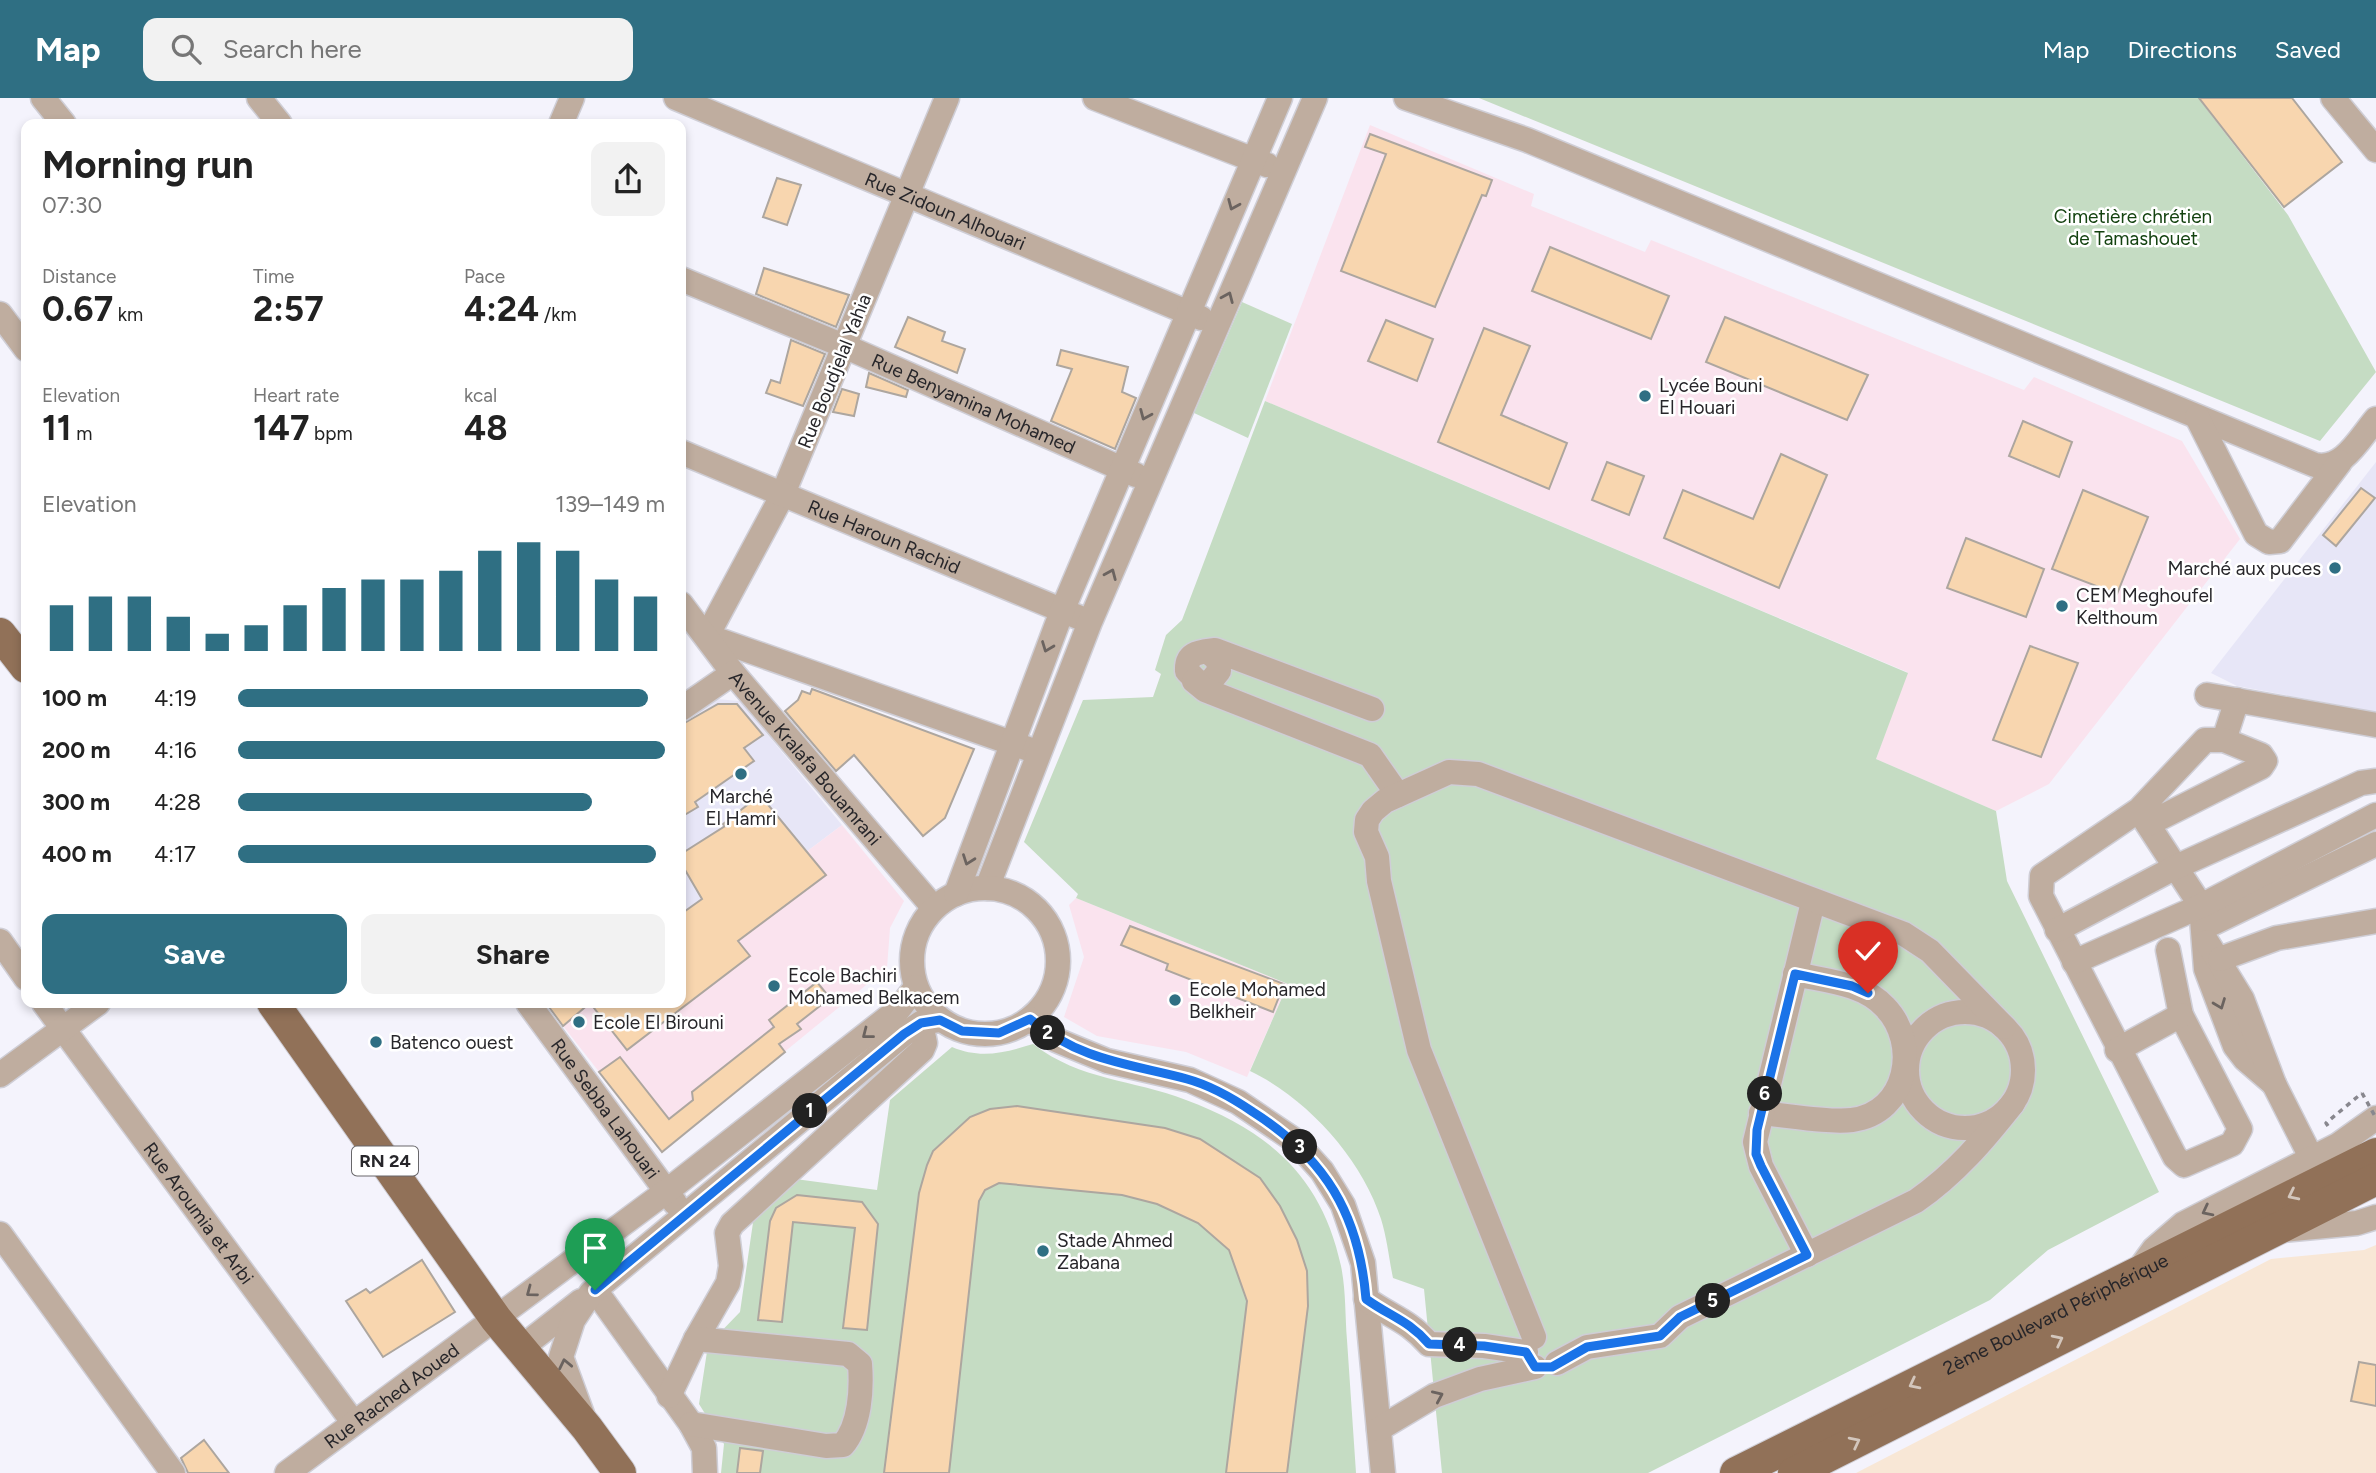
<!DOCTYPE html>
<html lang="en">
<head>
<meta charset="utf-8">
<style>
	:root { --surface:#fff; --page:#f2f2f2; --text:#222; --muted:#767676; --accent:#2f6f83 }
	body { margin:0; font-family:Figtree,sans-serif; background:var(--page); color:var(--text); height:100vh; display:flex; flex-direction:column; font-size:26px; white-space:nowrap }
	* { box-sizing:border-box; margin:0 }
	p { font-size:23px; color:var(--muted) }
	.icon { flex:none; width:38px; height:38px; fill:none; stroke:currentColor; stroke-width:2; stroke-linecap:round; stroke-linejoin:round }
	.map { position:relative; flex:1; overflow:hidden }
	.side { position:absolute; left:21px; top:21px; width:665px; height:889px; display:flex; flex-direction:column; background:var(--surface); border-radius:14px; box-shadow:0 4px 10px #0003 }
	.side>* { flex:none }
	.pin { position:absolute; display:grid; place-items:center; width:60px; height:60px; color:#fff; margin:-72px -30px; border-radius:50% 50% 50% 0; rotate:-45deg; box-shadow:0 0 7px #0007 }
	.pin .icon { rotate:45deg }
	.km { position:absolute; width:35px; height:35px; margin:-18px; border-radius:50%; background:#222; color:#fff; font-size:19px; line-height:35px; text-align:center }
	.round { display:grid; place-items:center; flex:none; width:74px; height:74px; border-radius:14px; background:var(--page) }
	.summary { display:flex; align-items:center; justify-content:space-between; height:119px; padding:0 21px }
	h1 { font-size:38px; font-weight:700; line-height:52px }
	.figures { display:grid; grid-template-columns:repeat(3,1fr); gap:10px; height:119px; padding:7px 21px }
	.figures div { display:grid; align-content:center }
	.figures b { font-size:35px; font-weight:700 }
	.figures small { font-size:19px; font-weight:400 }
	.figures p { font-size:19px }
	.chart { height:196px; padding:14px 21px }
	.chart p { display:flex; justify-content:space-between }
	.chart svg { width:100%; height:126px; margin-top:7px; stroke:var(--accent); stroke-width:6 }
	.cta { display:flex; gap:14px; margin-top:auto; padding:14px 21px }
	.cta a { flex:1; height:80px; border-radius:14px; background:var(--accent); color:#fff; font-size:28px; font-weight:700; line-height:80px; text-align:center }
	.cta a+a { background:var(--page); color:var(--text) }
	ul { padding:0 21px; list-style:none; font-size:23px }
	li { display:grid; grid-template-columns:112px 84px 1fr; align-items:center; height:52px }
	li i { height:18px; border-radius:9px; background:var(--accent) }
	header { display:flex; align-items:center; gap:42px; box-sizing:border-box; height:98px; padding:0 35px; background:var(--accent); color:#fff }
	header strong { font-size:33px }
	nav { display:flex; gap:38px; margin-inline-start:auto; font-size:24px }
	.search { width:490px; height:63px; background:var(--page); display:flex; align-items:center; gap:18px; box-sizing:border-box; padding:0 24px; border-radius:14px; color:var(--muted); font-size:26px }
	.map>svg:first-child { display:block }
	.built { fill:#e7e6f7 }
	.industrial { fill:#f8e7d6 }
	.education { fill:#fae3ee }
	.green { fill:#c5dcc3 }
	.building { fill:#f8d6af; stroke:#ada69f; stroke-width:2 }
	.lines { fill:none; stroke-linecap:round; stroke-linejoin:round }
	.minor-casing { stroke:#cfced6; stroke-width:27 }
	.major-casing { stroke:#cfced6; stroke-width:34 }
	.path { stroke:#88878e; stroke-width:3.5; stroke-dasharray:5 5; stroke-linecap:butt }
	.minor { stroke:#bfad9f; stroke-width:24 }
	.major { stroke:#917158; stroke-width:32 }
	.path-bridge { stroke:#88878e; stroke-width:3.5; stroke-dasharray:5 5; stroke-linecap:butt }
	.oneway { stroke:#6b635f }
	.oneway2 { stroke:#d3c6bc }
	.route-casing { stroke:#fff; stroke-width:14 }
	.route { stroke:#1a73e8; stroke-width:9 }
	.poi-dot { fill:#2f6f83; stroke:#fff; stroke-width:2.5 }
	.labels { text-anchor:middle; stroke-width:5; stroke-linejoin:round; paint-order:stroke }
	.shield { fill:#fff; stroke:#68676a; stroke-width:2 }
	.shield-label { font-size:18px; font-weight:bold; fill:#27262a }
	.street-label { font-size:19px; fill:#27262a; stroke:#fff }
	.park-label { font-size:19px; fill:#144210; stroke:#fff }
	.poi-label { font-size:19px; fill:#27262a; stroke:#fff; text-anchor:start }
</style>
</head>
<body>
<header>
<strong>Map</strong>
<div class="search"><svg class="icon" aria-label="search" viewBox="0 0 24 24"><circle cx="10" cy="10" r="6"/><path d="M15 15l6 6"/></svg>Search here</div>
<nav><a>Map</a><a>Directions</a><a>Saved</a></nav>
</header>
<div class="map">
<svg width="2376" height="1375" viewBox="0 0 2376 1375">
	<rect width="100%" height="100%" fill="#f4f3fc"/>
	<g class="built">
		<polygon points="2376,364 2376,614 2237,588 2211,575"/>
		<polygon points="716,601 740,603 842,727 701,833 681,807 681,626"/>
	</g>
	<polygon class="industrial" points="2376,1147 2376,1375 1856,1375 2271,1161 2364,1152"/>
	<g class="education">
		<polygon points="1370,27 1534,96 1531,108 1645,154 1651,142 2024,292 2034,279 2182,343 2240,441 2049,686 1996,713 1876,661 1907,574 1265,303"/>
		<polygon points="842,727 904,803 890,830 887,870 662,1054 545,905 681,905 681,807 701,833"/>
		<polygon points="1076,800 1288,886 1247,979 1186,954 1097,938 1064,919 1084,859 1069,807"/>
	</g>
	<g class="green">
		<polygon points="1479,0 2208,0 2202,5 2288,117 2376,274 2320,343"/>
		<polygon points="1242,204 1292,226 1248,340 1194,315"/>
		<path d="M1265,303L1908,575L1876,661L1996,713L2007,783L2159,1094L2048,1152L1990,1202L1648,1375H1442L1424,1191L1393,1180C1389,1161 1387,1140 1381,1121C1362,1061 1307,1000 1250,973L1288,886L1076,800L1078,796L1024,744L1083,602L1153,599L1161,576L1155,572L1166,537L1182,522Z"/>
		<path d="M1033,946C1081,983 1132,981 1186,1002C1269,1033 1322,1079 1341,1168C1346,1192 1345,1218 1347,1242C1350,1286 1353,1331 1356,1375H721L724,1346L699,1306L708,1247L740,1214L756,1104L788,1080L877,1092L890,1002L952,949C980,961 1004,955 1033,946Z"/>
	</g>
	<g class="building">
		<polygon points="2199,0 2292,0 2342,64 2284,109"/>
		<polygon points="1370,36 1492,82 1486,98 1482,97 1435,209 1341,173 1386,56 1365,49"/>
		<polygon points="777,80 801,87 787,127 763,119"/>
		<polygon points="1550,149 1669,198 1651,241 1532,193"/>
		<polygon points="764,170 849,197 836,229 756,196"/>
		<polygon points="908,219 945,234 942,243 965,251 957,275 895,249"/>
		<polygon points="1725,219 1868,277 1847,322 1706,264"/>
		<polygon points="1386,222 1433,241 1417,283 1368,263"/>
		<polygon points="1484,230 1530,248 1501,317 1567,345 1549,391 1438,344"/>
		<polygon points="791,242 825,256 803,308 766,295 771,282 780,285"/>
		<polygon points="1061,252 1128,269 1122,294 1136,300 1115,351 1051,323 1072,271 1057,267"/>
		<polygon points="869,275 908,292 906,299 866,289"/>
		<polygon points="842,291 859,296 854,318 833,314"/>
		<polygon points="2023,323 2072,344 2059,379 2009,358"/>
		<polygon points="1781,356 1827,377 1779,490 1664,440 1683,392 1753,421"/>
		<polygon points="1607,364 1644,378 1629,417 1592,402"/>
		<polygon points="2361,390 2375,400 2336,448 2323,437"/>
		<polygon points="2083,392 2148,419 2117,496 2052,471"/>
		<polygon points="1966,440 2044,471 2026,519 1947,490"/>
		<polygon points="2030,548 2078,565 2041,659 1993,642"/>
		<polygon points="812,591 974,651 945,720 923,738 854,657 836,673 785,613 798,602 802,593 810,596"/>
		<polygon points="718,606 737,606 763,637 744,650 754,663 695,704 698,709 681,719 681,627"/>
		<polygon points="760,697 826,777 738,843 750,858 627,952 590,905 563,928 546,905 681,905 681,816 702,801 681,765 681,756 725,728 723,726"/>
		<polygon points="1130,828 1284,886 1273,914 1166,872 1168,866 1121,847"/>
		<polygon points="817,884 830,900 797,926 801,931 779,946 785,954 662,1054 599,974 620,959 669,1021 693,1002 692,994 774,929 769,922"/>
		<polygon points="1017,1008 1165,1030 1200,1041 1260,1080 1280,1108 1297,1142 1307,1173 1308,1208 1287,1375 1226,1375 1247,1203 1229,1152 1198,1125 1157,1106 1122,1097 999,1085 985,1092 979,1103 949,1375 884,1375 919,1095 927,1067 933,1053 970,1019 990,1011"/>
		<polygon points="797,1097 862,1104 878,1126 867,1232 843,1230 855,1130 793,1124 782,1224 758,1222 770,1123 776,1110"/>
		<polygon points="422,1162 455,1214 383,1259 346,1203 366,1191 370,1195"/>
		<polygon points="2359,1264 2376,1267 2376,1308 2351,1303"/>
		<polygon points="204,1342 229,1375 188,1375 181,1360"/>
		<polygon points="740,1350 763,1353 760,1375 737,1375"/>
	</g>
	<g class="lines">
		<g class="minor-casing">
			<g id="minor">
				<polyline points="43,0 64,26"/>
				<polyline points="259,0 280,26"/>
				<path id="s1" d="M676,0L1201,220"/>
				<polyline points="947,0 782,398 707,538 1037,654"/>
				<polyline points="1095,0 1267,67"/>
				<path d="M1406,0L1527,42L2315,367C2343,373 2359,341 2376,321"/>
				<polyline points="2333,0 2376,52"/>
				<polyline points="561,26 572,0"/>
				<path id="s2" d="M681,181L844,248L1136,377"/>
				<polyline points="0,216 26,251"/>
				<polyline points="2197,319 2256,436 2269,444 2280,443 2340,364"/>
				<path id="s3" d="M681,354L1078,519"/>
				<path id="s4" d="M681,506L733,575L934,810"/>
				<path d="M1207,553L1218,562L1219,573L1210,584L1199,585L1187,573C1186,554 1200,554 1215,552L1372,611"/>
				<polyline points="1194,583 1205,592 1370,657 1398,697"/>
				<polyline points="2207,597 2376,627"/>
				<polyline points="681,611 733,575"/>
				<polyline points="2224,642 2237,602"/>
				<polyline points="2139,713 2201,808 2206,871 2235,948 2245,961 2274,986"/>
				<polyline points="2148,726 2261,669 2265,663 2261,657 2224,642 2205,642 2139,712 2042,778 2041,798 2175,1059 2184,1067 2232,1046 2240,1031 2181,917 2168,852"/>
				<polyline points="987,790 1090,524 1315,0"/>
				<circle cx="985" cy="863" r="73"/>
				<polyline points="956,796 1062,513 1280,0"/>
				<polyline points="2205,829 2376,746"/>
				<polyline points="2057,832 2176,769 2361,685 2376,683"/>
				<polyline points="0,843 26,880"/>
				<polyline points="2207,844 2242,901 2274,986 2319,1075"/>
				<polyline points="2220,861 2277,840 2376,823"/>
				<polyline points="2074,864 2201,808 2376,717"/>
				<path id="s5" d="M44,905L353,1324"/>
				<path id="s6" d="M528,905L675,1105"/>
				<circle cx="1965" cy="972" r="58"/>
				<polyline points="1030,921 1056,942 1107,963 1190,982 1238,1004 1294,1042 1322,1073 1343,1107 1363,1165 1383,1375"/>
				<polyline points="2117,952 2181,917"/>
				<polyline points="0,977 98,905"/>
				<path d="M1761,1015C1786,1017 1829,1025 1852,1022C1908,1015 1920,945 1885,909C1863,885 1826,883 1795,876"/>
				<polyline points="2282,1132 2357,1125 2376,1119"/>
				<polyline points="0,1136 173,1375"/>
				<polyline points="1807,1157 1761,1068 1755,1044 1813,804"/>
				<polyline points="2138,1173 2154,1151 2183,1126 2338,1047 2376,1020"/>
				<polyline points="595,1192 691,1326 704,1350 705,1375"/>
				<path d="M1366,1201C1391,1219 1408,1222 1429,1246L1484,1248L1526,1254"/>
				<polyline points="1534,1239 1419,952 1379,783 1377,759 1366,734 1367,722 1373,713 1385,703 1449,674 1478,676 1904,836 1930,853 2004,929"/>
				<polyline points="521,1250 581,1203"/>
				<path d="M1557,1265L1587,1249L1660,1238L1680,1219L1916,1103C1955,1076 1984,1042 2013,1005"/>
				<polyline points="669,1298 696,1241 728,1185 731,1168 727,1135 732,1126 922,952 925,945 921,925"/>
				<polyline points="582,1316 561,1259 573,1222 591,1195 904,936 921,925 940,922"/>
				<path d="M691,1326L826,1348L843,1347C860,1327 862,1292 860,1266L848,1256L696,1241"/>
				<polyline points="1379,1331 1434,1298 1480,1281 1535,1269"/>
				<path id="s7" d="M287,1375L667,1093L899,911L916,889"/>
			</g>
		</g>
		<g class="major-casing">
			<g id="major">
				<polyline points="0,536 26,569"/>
				<polyline points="273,905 496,1221 587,1330 620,1375"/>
				<path id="s8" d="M1736,1375L2376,1056"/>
				<polyline points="1794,1375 2376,1081"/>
			</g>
		</g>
		<polyline class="path" points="2328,1028 2326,1025 2362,995"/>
		<use href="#minor" class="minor"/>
		<use href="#major" class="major"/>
		<polyline class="path-bridge" points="2362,995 2376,1020"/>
	</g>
	<defs><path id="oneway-chevron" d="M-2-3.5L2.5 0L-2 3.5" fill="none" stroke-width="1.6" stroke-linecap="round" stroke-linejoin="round" transform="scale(1.75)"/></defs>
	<g class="oneway">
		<use href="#oneway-chevron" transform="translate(1233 107) rotate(113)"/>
		<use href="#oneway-chevron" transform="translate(1228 199) rotate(-67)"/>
		<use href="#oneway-chevron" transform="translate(1145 317) rotate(113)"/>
		<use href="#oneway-chevron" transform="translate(1111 476) rotate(-67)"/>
		<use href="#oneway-chevron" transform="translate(1047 549) rotate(111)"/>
		<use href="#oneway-chevron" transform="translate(968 762) rotate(110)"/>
		<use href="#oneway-chevron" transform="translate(2220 906) rotate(69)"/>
		<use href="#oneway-chevron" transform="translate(867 936) rotate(142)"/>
		<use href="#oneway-chevron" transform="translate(2207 1113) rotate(153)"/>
		<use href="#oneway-chevron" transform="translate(531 1194) rotate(143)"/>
		<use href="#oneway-chevron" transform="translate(565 1266) rotate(-102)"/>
		<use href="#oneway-chevron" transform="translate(1438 1298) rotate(-24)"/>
	</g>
	<g class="oneway2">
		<use href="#oneway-chevron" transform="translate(2293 1097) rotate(154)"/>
		<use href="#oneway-chevron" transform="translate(2058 1242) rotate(-27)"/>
		<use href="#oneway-chevron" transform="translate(1914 1286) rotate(153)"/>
		<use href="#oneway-chevron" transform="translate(1855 1344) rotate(-27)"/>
	</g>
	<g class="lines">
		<g class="route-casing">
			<path id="route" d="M595,1192L904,936L921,925L940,922L962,933L999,935L1030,921C1081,963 1126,965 1187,981C1209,987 1234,1001 1253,1014C1325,1060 1359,1116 1366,1201C1391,1219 1408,1222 1429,1246L1484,1248L1526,1254L1535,1269H1552L1587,1249L1660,1238L1680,1219L1807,1157L1761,1068L1756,1056L1757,1032L1795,876L1852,888L1868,895"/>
		</g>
		<use href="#route" class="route"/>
	</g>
	<g class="poi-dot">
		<circle cx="1645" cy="298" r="7"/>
		<circle cx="2335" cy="470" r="7"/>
		<circle cx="2062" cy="508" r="7"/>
		<circle cx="741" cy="676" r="7"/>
		<circle cx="774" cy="888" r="7"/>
		<circle cx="1175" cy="902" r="7"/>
		<circle cx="579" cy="924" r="7"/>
		<circle cx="376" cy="944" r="7"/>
		<circle cx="1043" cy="1153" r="7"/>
	</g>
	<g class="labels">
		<rect class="shield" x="352" y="1048.5" width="66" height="29" rx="5"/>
		<g class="shield-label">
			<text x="385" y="1069">RN 24</text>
		</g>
		<g class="street-label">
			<text dy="7" stroke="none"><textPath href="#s1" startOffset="292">Rue Zidoun Alhouari</textPath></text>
			<text transform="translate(834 273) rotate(-68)" y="7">Rue Boudjelal Yahia</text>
			<text dy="7" stroke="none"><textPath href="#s2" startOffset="318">Rue Benyamina Mohamed</textPath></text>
			<text dy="7" stroke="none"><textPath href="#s3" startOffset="220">Rue Haroun Rachid</textPath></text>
			<text dy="7" stroke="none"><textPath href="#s4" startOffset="198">Avenue Kralafa Bouamrani</textPath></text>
			<text dy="7" stroke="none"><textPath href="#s6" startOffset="131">Rue Sebba Lahouari</textPath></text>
			<text dy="7" stroke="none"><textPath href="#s5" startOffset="261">Rue Aroumia et Arbi</textPath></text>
			<text dy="7" stroke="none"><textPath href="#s8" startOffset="357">2ème Boulevard Périphérique</textPath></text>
			<text dy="7" stroke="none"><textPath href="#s7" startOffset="130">Rue Rached Aoued</textPath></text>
		</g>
		<g class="park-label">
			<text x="2133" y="125">Cimetière chrétien<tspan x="2133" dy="22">de Tamashouet</tspan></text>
		</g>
		<g class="poi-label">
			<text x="1659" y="294">Lycée Bouni<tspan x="1659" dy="22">El Houari</tspan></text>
			<text x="2321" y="477" text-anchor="end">Marché aux puces</text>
			<text x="2076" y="504">CEM Meghoufel<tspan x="2076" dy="22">Kelthoum</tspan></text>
			<text x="741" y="705" text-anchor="middle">Marché<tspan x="741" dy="22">El Hamri</tspan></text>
			<text x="788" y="884">Ecole Bachiri<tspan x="788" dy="22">Mohamed Belkacem</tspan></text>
			<text x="1189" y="898">Ecole Mohamed<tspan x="1189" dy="22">Belkheir</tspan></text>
			<text x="593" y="931">Ecole El Birouni</text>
			<text x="390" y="951">Batenco ouest</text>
			<text x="1057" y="1149">Stade Ahmed<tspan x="1057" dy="22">Zabana</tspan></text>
		</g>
	</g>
</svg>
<div class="pin" style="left:595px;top:1192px;background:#1e9e55"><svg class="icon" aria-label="arrive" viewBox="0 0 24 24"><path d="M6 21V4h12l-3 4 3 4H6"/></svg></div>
<div class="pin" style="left:1868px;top:895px;background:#d93025"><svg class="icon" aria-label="check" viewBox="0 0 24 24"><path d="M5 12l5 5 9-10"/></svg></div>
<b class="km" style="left:810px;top:1013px">1</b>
<b class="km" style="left:1048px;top:935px">2</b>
<b class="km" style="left:1300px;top:1049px">3</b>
<b class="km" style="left:1460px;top:1247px">4</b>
<b class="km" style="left:1713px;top:1203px">5</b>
<b class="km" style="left:1765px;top:996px">6</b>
<section class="side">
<div class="summary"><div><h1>Morning run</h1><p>07:30</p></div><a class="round"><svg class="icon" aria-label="share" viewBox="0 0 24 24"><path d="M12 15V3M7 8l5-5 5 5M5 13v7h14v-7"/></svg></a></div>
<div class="figures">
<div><p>Distance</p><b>0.67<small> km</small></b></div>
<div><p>Time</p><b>2:57</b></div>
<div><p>Pace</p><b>4:24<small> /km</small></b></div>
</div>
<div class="figures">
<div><p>Elevation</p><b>11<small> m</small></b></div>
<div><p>Heart rate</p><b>147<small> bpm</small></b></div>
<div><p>kcal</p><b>48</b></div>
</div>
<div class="chart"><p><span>Elevation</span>139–149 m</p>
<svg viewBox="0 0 160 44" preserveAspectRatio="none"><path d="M5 44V28M15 44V25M25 44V25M35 44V32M45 44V38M55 44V35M65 44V28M75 44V22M85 44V19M95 44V19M105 44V16M115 44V9M125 44V6M135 44V9M145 44V19M155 44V25"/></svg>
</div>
<ul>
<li><b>100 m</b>4:19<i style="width:96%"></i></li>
<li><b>200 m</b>4:16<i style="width:100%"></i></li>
<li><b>300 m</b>4:28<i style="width:83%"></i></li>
<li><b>400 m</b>4:17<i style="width:98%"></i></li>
</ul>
<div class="cta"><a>Save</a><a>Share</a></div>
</section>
</div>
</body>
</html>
